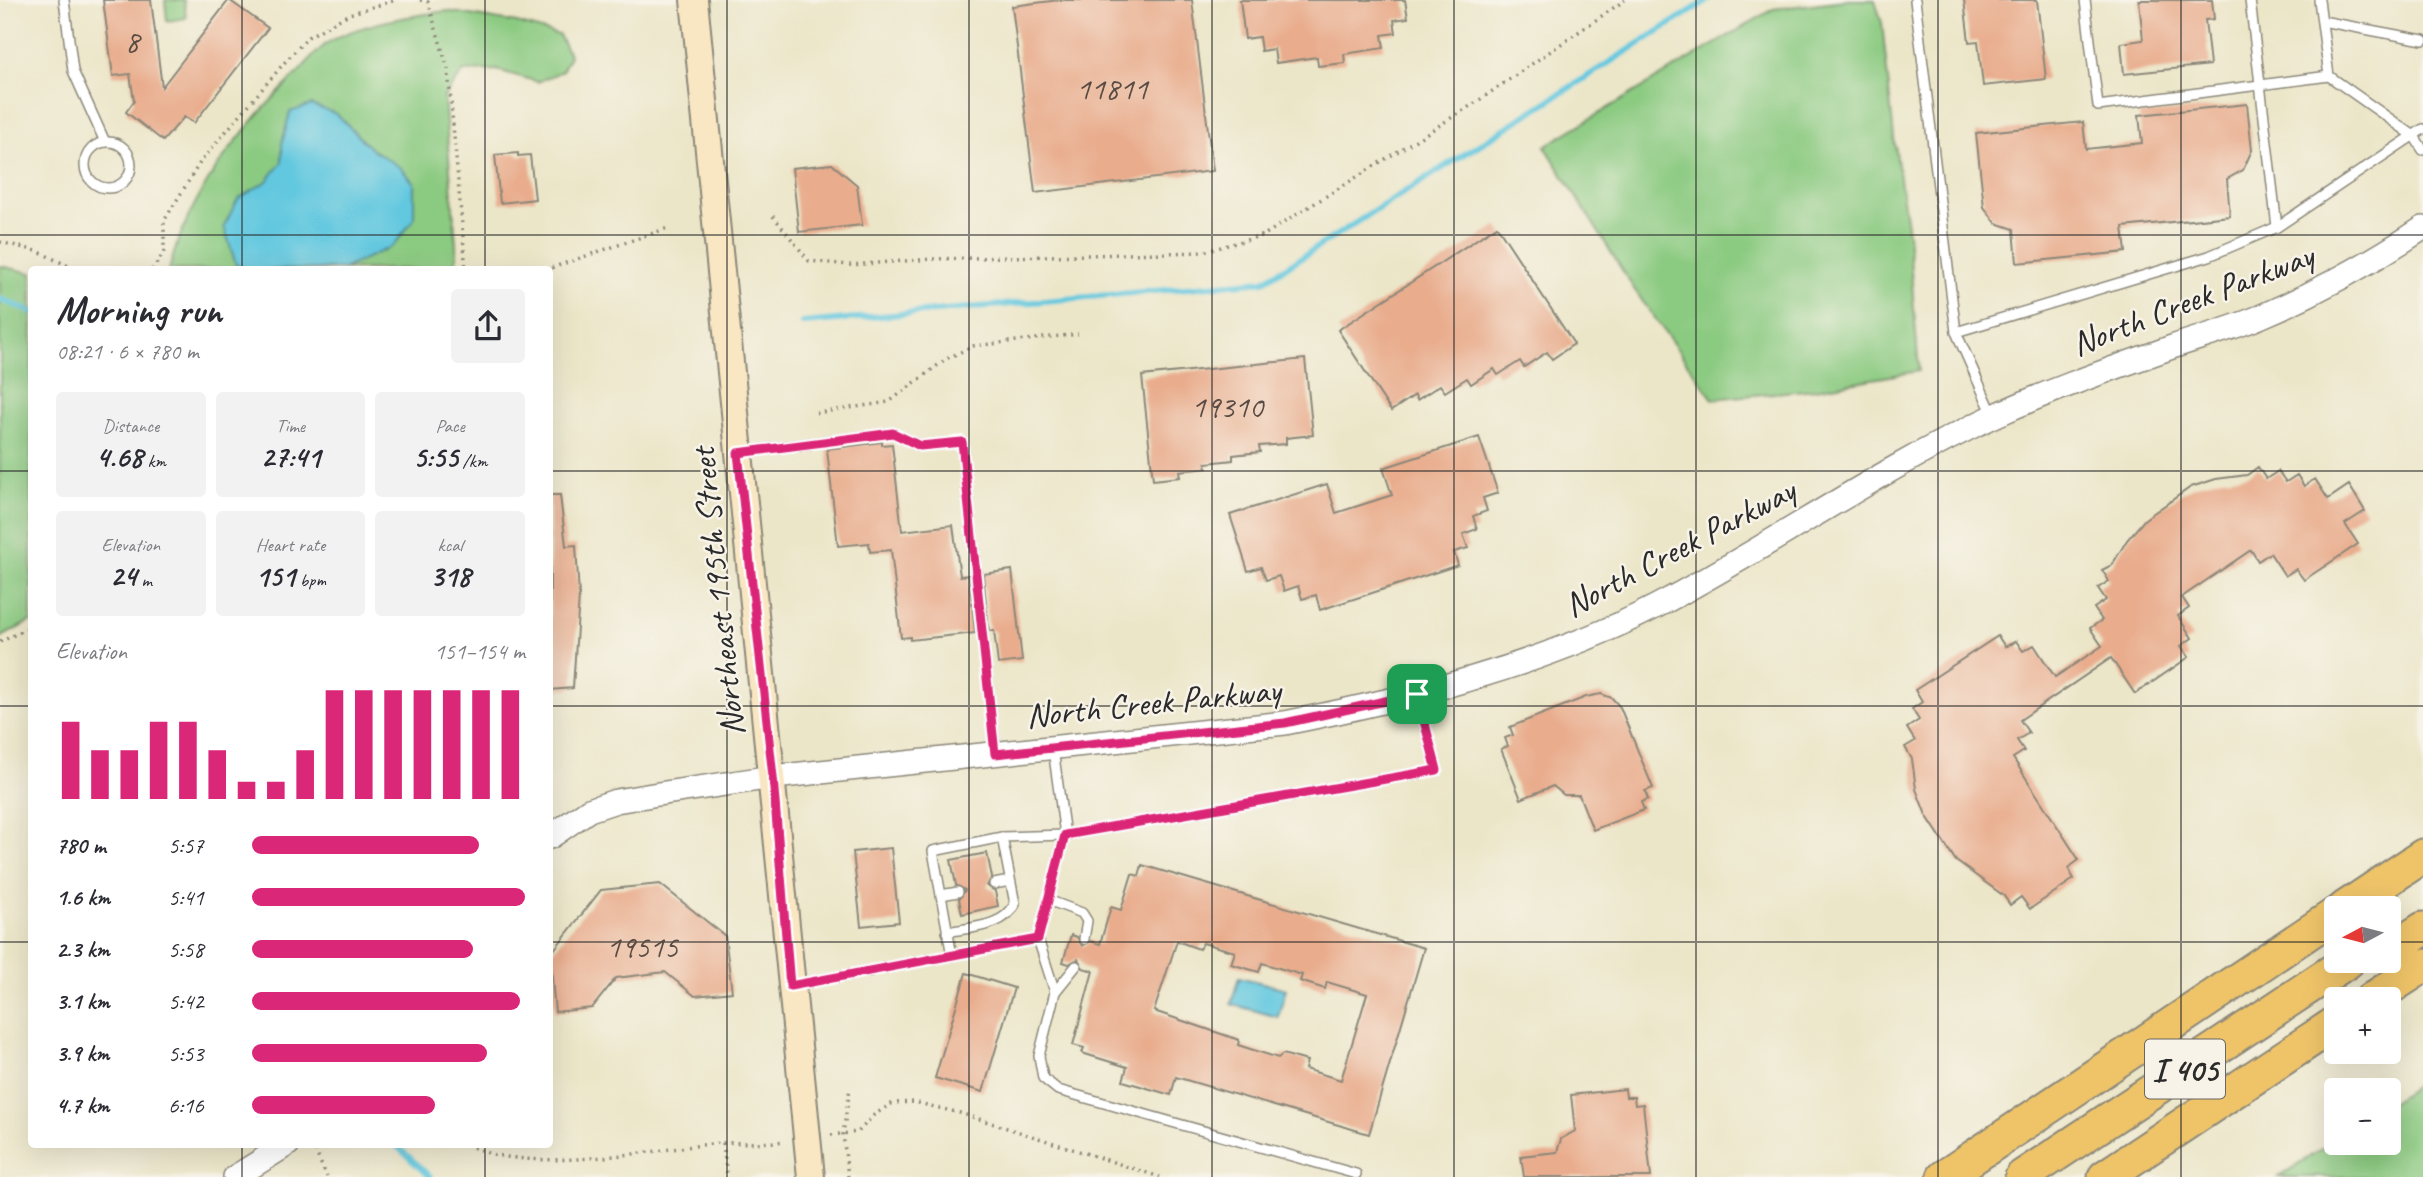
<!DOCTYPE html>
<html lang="en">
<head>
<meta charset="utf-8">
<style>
	:root { --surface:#fff; --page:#f2f2f3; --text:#2b2b33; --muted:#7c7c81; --accent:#db2777 }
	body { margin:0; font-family:Caveat,sans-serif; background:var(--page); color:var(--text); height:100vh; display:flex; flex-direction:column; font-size:26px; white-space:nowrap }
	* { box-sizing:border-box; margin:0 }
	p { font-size:23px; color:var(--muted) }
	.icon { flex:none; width:38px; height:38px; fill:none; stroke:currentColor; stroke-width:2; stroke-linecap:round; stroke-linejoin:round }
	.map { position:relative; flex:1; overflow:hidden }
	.details { position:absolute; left:28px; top:266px; width:525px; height:882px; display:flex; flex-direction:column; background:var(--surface); border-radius:7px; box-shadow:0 7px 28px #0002 }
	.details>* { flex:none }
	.needle { width:46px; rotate:263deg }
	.fabs { position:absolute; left:2324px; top:896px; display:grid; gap:14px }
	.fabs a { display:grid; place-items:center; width:77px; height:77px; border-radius:7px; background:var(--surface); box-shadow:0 7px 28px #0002; font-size:35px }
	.pin { position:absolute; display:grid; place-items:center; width:60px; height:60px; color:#fff; margin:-30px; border-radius:14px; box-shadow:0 4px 10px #0006 }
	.round { display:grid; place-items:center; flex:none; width:74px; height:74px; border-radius:7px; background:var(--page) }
	.headline { display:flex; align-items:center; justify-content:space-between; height:119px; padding:0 28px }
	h1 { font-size:38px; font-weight:700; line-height:52px }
	.figures { display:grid; grid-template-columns:repeat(3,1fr); gap:10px; height:119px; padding:7px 28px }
	.figures div { display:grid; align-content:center; border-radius:7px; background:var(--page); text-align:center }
	.figures b { font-size:30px; font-weight:700 }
	.figures small { font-size:19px; font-weight:400 }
	.figures p { font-size:19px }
	.chart { height:196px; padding:14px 28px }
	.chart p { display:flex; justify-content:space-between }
	.chart svg { width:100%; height:126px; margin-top:7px; stroke:var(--accent); stroke-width:6 }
	ul { padding:0 28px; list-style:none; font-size:23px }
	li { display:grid; grid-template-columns:112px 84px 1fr; align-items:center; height:52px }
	li i { height:18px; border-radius:9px; background:var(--accent) }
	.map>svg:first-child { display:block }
	.green { fill:#8bca81; stroke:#5b7a56; stroke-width:2 }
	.water { fill:#62c8df; stroke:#467a85; stroke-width:2 }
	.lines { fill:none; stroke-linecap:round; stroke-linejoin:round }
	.stream { stroke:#62c8df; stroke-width:6 }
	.building { fill:#e9ad8e; fill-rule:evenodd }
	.service-casing { stroke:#8c887a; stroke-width:12 }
	.tertiary-casing { stroke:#8c887a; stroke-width:26 }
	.secondary-casing { stroke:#8c887a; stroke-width:30 }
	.motorway-casing { stroke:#8c887a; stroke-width:37 }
	.path { stroke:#8c887a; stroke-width:3.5; stroke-dasharray:2 5; stroke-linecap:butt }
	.service { stroke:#fff; stroke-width:9 }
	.tertiary { stroke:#fff; stroke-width:23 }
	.secondary { stroke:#f9e7c3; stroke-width:26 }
	.motorway { stroke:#efc469; stroke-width:33 }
	.route-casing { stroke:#fff; stroke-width:14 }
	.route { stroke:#db2777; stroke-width:9 }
	.grid { fill:none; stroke:#2b2b2b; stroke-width:2; stroke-opacity:0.55 }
	.labels { text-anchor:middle; stroke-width:5; stroke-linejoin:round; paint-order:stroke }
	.number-label { font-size:32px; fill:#5a4c44 }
	.shield { fill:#f7f3e8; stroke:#686764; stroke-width:2 }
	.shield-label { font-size:33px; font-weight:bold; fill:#2b2b2b }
	.street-label { font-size:35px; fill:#2b2b2b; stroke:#f7f3e8 }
</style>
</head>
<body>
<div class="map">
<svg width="2423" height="1177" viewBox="0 0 2423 1177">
	<rect width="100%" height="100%" fill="#f7f3e8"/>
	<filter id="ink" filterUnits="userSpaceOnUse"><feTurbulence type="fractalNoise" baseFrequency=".0143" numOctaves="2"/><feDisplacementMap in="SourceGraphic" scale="14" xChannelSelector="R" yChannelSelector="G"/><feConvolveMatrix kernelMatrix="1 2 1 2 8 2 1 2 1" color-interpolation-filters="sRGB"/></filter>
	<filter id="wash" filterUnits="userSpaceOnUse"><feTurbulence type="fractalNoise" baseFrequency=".00686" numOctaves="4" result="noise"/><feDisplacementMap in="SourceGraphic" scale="28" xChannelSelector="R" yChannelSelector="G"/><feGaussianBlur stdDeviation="1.57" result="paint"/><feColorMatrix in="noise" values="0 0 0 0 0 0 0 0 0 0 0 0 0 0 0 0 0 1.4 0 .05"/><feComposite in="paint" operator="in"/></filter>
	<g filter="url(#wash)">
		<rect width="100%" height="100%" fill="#ece6c9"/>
		<g class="green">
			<polygon points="165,0 184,0 186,18 167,21"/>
			<polygon points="1845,0 1875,0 1882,23 1894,138 1908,233 1919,371 1815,389 1713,399 1634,289 1545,146 1773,9"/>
			<path d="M447,11L517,23L559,35L570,56L562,71L538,82L497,70L464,71L444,97L457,256L453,269L169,270C189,193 239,131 295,76C305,65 317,50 329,42C361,23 411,16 447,11Z"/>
			<polygon points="0,266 32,273 31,621 0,638"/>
			<polygon points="2423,1081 2423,1177 2279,1177 2336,1139 2336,1143 2389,1143 2389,1104"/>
		</g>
		<g class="water">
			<polygon points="311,105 337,114 371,149 400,167 414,183 414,219 393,246 343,269 248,270 236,265 224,226 238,199 267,181 282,162 282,143 290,112"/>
			<polygon points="1239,977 1286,989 1278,1017 1231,1004"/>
		</g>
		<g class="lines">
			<g class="stream">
				<polyline points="0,299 32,312"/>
				<polyline points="803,323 1264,281 1708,0"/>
				<polyline points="395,1144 430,1177"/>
			</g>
		</g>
		<g id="blocks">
			<g class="building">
				<polygon points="103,0 151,0 162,87 229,0 268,28 194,123 184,117 163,141 126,112 134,101 130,74 113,76"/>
				<polygon points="1059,0 1192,0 1213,171 1035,193 1012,6"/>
				<polygon points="1240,0 1405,0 1408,18 1394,20 1396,33 1382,35 1384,48 1344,54 1345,63 1318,66 1317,57 1276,63 1274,49 1261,51 1259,37 1245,39"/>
				<polygon points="1964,0 2037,0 2046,79 1983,86 1978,41 1969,42"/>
				<polygon points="2139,0 2212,0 2214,19 2205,20 2210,65 2124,74 2121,43 2143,40"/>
				<polygon points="2247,104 2252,150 2243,170 2227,179 2230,216 2123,227 2126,252 2017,263 2014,229 1996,223 1984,207 1976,133 2083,122 2086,149 2142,143 2139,115"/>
				<polygon points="518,153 518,156 530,155 535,199 500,203 495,155"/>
				<polygon points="832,164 857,185 862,225 799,232 792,168"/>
				<polygon points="1497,226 1574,344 1552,359 1547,352 1524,367 1520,361 1498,375 1494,369 1471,384 1467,378 1445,392 1440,385 1417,400 1415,395 1391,411 1338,330"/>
				<polygon points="1305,359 1313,435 1286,438 1286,444 1259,446 1260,452 1233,455 1233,460 1206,463 1207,468 1179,471 1180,477 1153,480 1142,376"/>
				<polygon points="1479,437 1498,493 1483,498 1487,511 1473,516 1477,529 1463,534 1468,548 1454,552 1458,565 1320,610 1316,595 1302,599 1298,586 1284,591 1279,576 1266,580 1261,567 1248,571 1230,515 1327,484 1336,513 1392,495 1383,468"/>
				<polygon points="882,442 882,445 892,444 902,531 953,525 960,576 969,575 975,633 910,640 910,637 901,638 891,550 870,552 869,543 838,546 827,449"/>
				<polygon points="2258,467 2266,479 2278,471 2286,482 2297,475 2304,486 2315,479 2328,499 2349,485 2365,511 2345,524 2358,544 2304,580 2296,569 2285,576 2270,553 2258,561 2251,550 2182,597 2189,608 2178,616 2192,638 2181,646 2189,657 2135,694 2111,658 2020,720 2029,733 2017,740 2024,751 2013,758 2079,860 2068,868 2074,879 2030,909 2021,897 2010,905 2004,896 1956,861 1926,815 1916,789 1912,759 1905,747 1915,741 1907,728 1919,720 1912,709 1922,702 1915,690 1998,636 2005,647 2016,641 2023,651 2034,645 2055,677 2102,646 2090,628 2102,620 2094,608 2106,600 2098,588 2109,581 2102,570 2112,565 2127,540 2145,519 2191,487 2216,479 2247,475"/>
				<polygon points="550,495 560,495 566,546 576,545 579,596 573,688 550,690"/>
				<polygon points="1012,570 1022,661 998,664 994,631 989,631 983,574"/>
				<polygon points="1601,694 1612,698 1620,707 1653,788 1645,791 1648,799 1641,802 1644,810 1593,830 1579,795 1564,795 1553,786 1521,799 1501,749 1508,746 1505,738 1513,735 1510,727 1586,697"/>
				<polygon points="891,848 899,922 861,926 853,852"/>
				<polygon points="987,853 992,877 987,886 995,891 998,906 962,914 959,899 965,890 956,885 951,860"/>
				<path d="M1142,865L1424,948L1369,1134L1176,1077L1171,1095L1123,1081L1127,1067L1082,1053L1084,1048L1073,1045L1093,971L1083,968L1078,959L1069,964L1063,962L1071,935L1077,937L1082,946L1091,941L1100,944L1111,907L1121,910L1132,874L1139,876ZM1177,941L1199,949L1203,943L1235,952L1231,964L1259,972L1262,963L1302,975L1300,981L1325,989L1327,982L1367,994L1341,1080L1305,1069L1307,1061L1283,1054L1278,1058L1238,1045L1239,1040L1154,1011Z"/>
				<polygon points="660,884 725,936 732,992 695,996 665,972 616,978 592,1008 555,1012 550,955 601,890"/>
				<polygon points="966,973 1014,988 983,1092 935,1078"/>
				<polygon points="1625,1089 1626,1097 1634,1097 1635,1105 1643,1104 1651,1177 1524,1177 1521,1156 1557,1152 1561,1139 1575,1131 1571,1095"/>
			</g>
		</g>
	</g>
	<g filter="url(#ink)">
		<use href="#blocks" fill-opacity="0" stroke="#8c887a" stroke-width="2"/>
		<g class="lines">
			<g class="service-casing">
				<g id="service">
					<polyline points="64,0 73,71 105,142"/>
					<polyline points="1915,0 1956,332 1993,415"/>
					<polyline points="2085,0 2098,106 2329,76 2414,136 2423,150"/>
					<polyline points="2250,0 2277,227"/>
					<polyline points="2319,0 2329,76"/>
					<polyline points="2322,21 2423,40"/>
					<circle cx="108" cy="165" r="23"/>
					<polyline points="1956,332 2209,256 2277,227 2423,129"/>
					<polyline points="743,452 893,433 920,446 962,442 995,752"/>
					<polyline points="1053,749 1065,835 1038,939 1055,992 1039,1056 1043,1078 1058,1090 1356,1174"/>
					<polyline points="994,884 1010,881"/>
					<polyline points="941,895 958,892"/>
					<polyline points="1048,900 1082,913 1087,921 1084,939"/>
					<path d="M947,932C971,927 1003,928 1015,904L1002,837"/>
					<polyline points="952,956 933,851 1002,837 1065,835 1437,770 1417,695"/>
					<polyline points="795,985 1038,939"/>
					<polyline points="1055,992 1076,966"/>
				</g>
			</g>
			<g class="tertiary-casing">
				<g id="tertiary">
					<path d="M550,837L589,810L616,801L658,794L773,777L1285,723C1410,698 1540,666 1655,607C1770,547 1876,471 1994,416C2053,389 2114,368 2175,346C2204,336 2235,328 2264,315C2320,291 2372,262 2423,228"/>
					<polyline points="235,1177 288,1144"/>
				</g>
			</g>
			<g class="secondary-casing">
				<polyline id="secondary" points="694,0 811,1177"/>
			</g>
			<g class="motorway-casing">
				<g id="motorway">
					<polyline points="2345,908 2423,856"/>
					<polyline points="2389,951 2423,929"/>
					<polyline points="2372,999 2423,966"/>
					<polyline points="1944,1177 2336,914"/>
					<polyline points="2022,1177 2348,961"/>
					<polyline points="2105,1177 2336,1023"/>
				</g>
			</g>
			<g class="path">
				<polyline points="420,0 428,2 448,69 466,270"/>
				<polyline points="773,216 809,261 850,265 932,259 1203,252 1264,235 1475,103 1625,0"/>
				<polyline points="0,242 37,251 77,270"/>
				<polyline points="152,270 164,253 164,221 201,161 285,62 308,37 349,14 396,0"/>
				<polyline points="545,270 668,228"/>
				<polyline points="816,413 889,402 946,359 973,346 1078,334"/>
				<polyline points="0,642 32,626"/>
				<polyline points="831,1135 858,1132 874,1115 893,1103 914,1102 960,1113 1160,1177"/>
				<polyline points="723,1143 727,1177"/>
				<polyline points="312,1144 327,1177"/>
				<path d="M467,1144C522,1177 656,1149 721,1143C742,1142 764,1144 785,1141"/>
				<polyline points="848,1177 843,1134 850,1088"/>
			</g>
			<use href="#service" class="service"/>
			<use href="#tertiary" class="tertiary"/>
			<use href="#secondary" class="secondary"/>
			<use href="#motorway" class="motorway"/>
		</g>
	</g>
	<g class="lines" filter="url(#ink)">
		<g class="route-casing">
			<polygon id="route" points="893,433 920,446 962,442 995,754 1285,723 1417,694 1437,770 1065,835 1038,939 790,986 773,777 738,453"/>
		</g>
		<use href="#route" class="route"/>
	</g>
	<path class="grid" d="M242,0V270M485,0V270M727,0V1177M969,0V1177M1212,0V1177M1454,0V1177M1696,0V1177M1938,0V1177M2181,0V1177M0,235H2423M0,471H32M550,471H2423M0,706H32M550,706H2423M0,942H32M550,942H2336M2389,942H2423M242,1144V1177M485,1144V1177"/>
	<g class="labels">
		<g class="number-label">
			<text x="132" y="52">8</text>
			<text x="1112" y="99">11811</text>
			<text x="1227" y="417">19310</text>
			<text x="642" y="957">19515</text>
		</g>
		<rect class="shield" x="2145" y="1039.5" width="80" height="59" rx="5"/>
		<g class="shield-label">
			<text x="2185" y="1081">I 405</text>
		</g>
		<g class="street-label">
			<text transform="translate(2192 299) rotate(-21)" y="12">North Creek Parkway</text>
			<text transform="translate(1679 547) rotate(-28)" y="12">North Creek Parkway</text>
			<text transform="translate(717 592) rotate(-96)" y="12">Northeast 195th Street</text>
			<text transform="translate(1153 702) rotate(-6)" y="12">North Creek Parkway</text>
		</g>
	</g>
</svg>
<div class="fabs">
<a><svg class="needle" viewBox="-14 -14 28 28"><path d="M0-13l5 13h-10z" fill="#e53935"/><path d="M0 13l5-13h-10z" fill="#7c7c81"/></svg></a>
<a>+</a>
<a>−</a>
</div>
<div class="pin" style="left:1417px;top:694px;background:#1e9e55"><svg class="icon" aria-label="arrive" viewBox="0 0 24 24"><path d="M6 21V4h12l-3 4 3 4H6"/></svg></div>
<section class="details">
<div class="headline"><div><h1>Morning run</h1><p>08:21 · 6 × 780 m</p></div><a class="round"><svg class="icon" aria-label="share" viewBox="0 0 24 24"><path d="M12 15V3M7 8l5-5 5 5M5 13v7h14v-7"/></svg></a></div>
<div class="figures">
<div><p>Distance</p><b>4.68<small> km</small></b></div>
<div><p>Time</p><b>27:41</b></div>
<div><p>Pace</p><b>5:55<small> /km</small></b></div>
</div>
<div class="figures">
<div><p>Elevation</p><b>24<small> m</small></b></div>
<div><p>Heart rate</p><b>151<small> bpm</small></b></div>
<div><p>kcal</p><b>318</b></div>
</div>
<div class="chart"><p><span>Elevation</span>151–154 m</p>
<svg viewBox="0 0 160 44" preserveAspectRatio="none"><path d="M5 44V17M15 44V27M25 44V27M35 44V17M45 44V17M55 44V27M65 44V38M75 44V38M85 44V27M95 44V6M105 44V6M115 44V6M125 44V6M135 44V6M145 44V6M155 44V6"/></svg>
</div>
<ul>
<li><b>780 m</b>5:57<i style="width:83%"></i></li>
<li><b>1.6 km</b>5:41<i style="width:100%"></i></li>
<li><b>2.3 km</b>5:58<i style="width:81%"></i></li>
<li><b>3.1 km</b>5:42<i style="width:98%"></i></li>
<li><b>3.9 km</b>5:53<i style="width:86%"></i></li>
<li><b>4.7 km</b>6:16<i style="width:67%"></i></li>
</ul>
</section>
</div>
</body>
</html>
